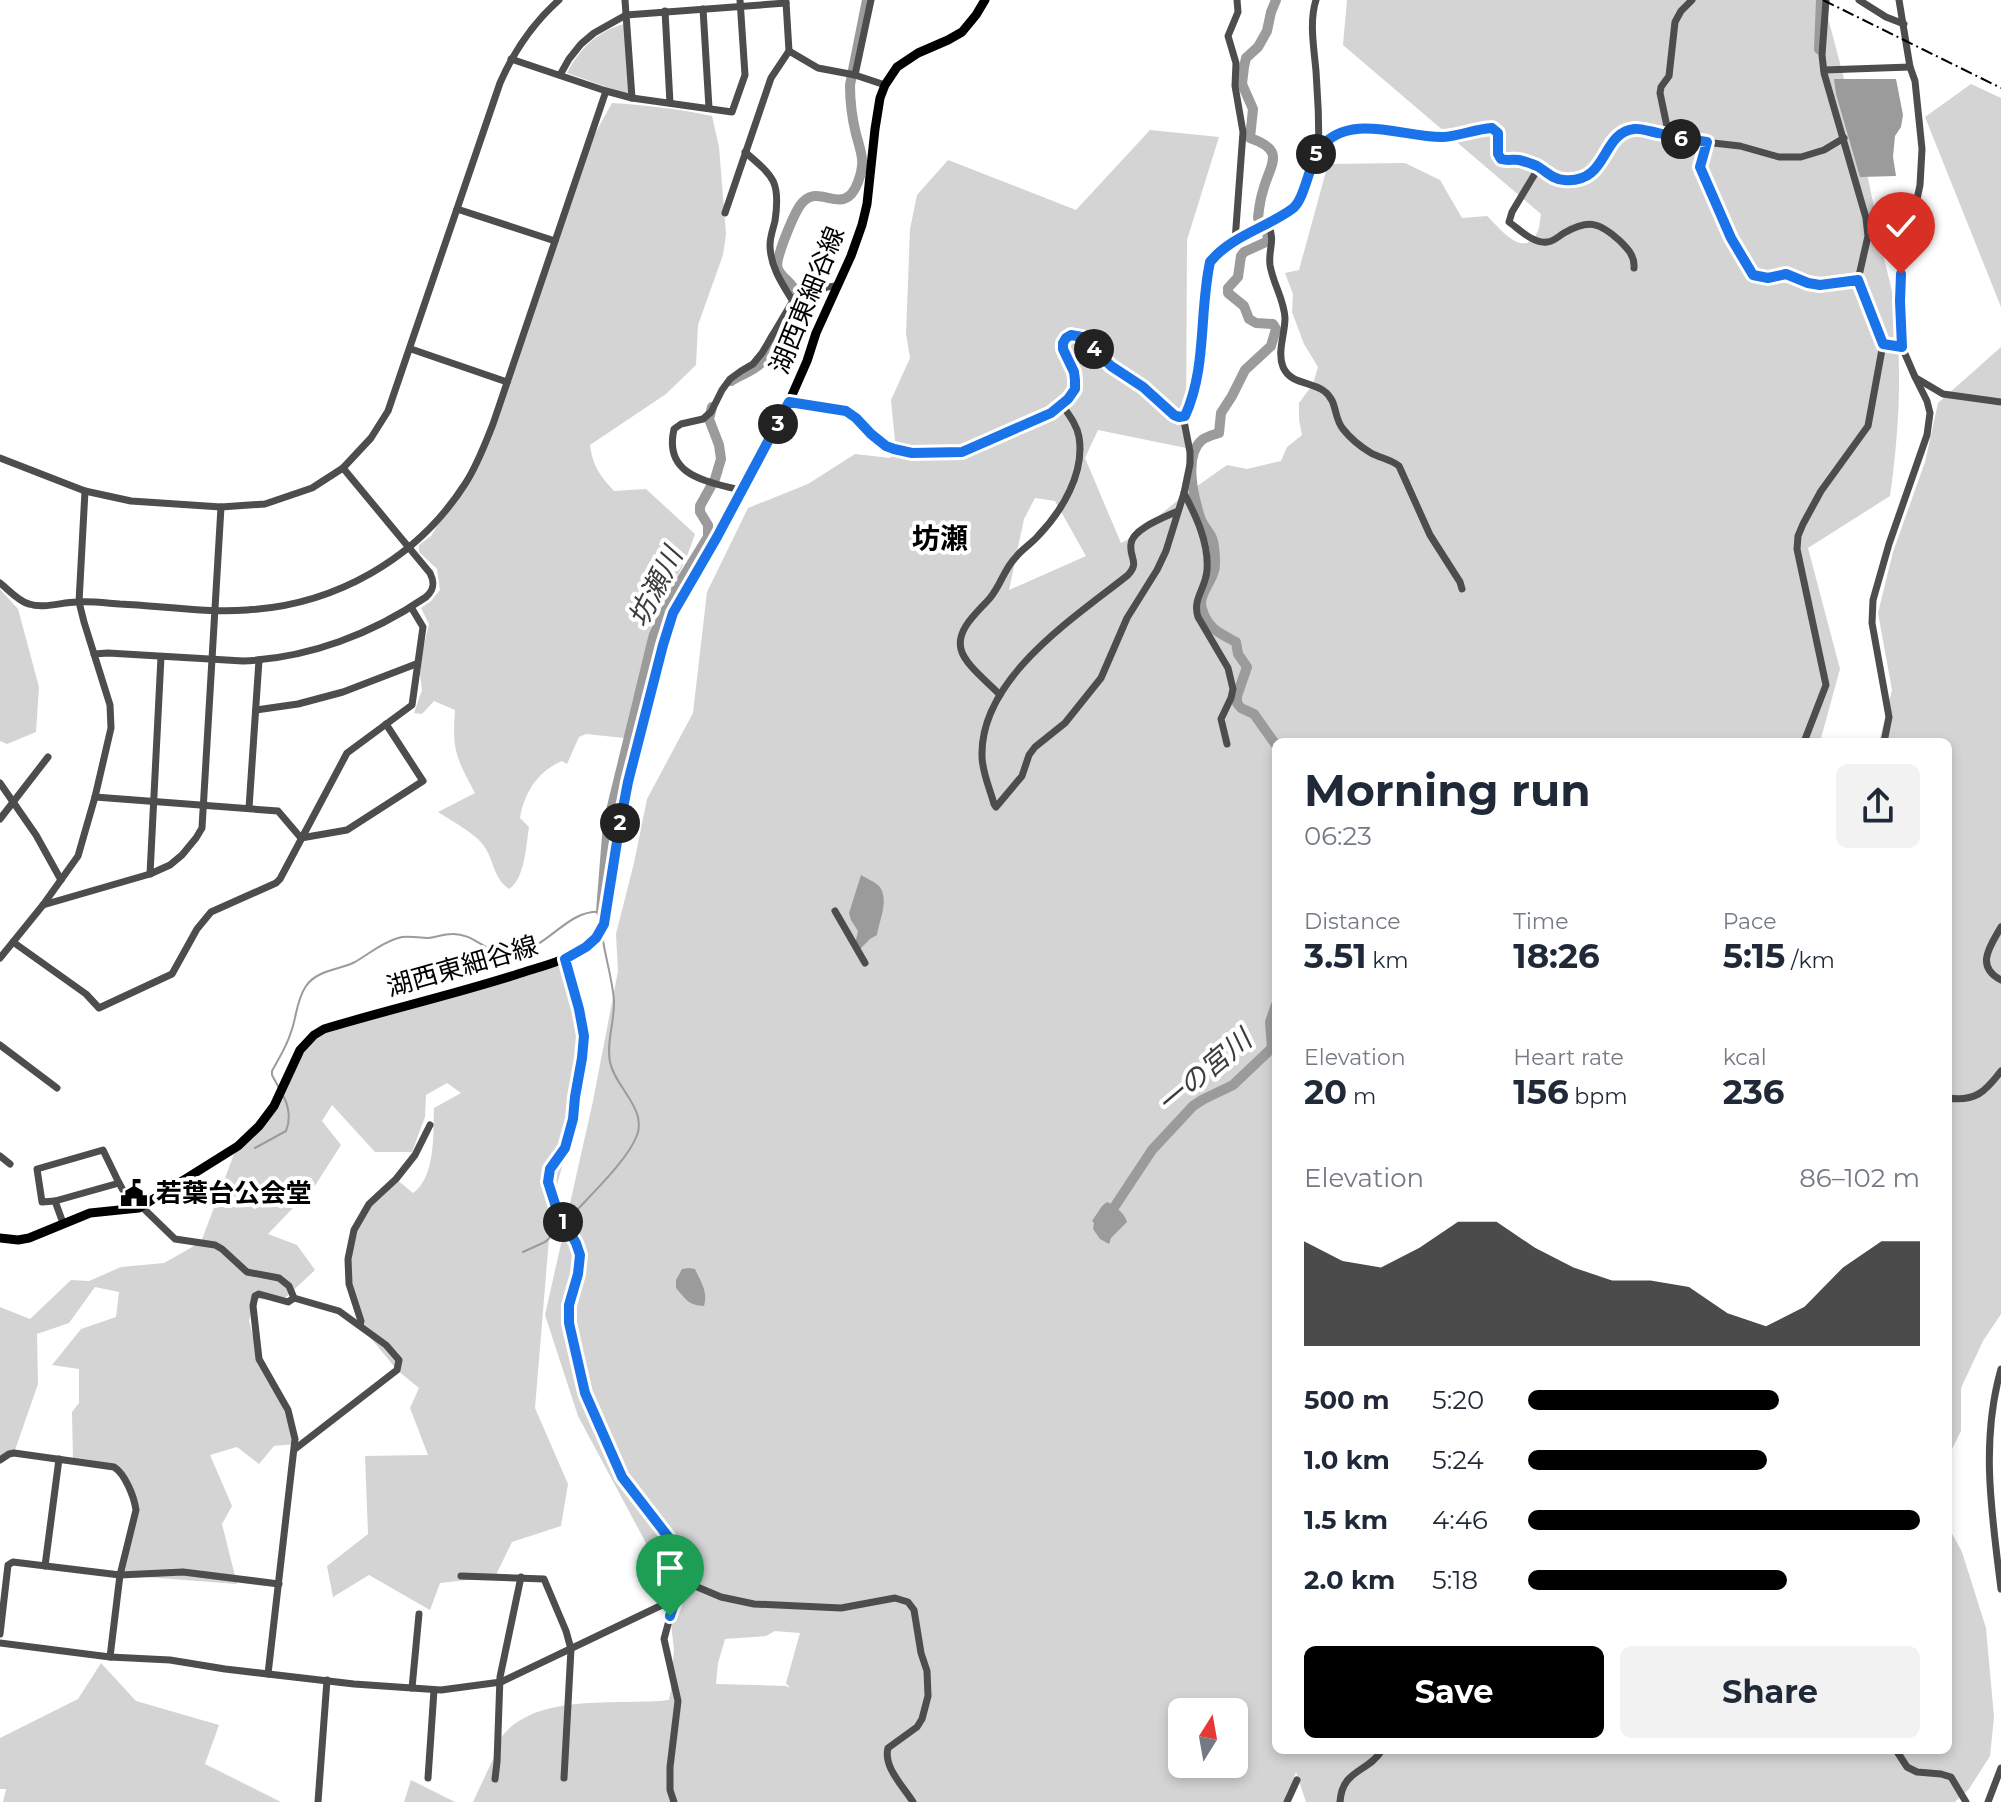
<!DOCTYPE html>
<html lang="en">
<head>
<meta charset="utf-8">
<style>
	:root { --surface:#fff; --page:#f2f2f3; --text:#1f2937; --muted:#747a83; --accent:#000 }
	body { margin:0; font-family:Montserrat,"Noto Sans JP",sans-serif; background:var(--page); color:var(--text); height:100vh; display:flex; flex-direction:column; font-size:30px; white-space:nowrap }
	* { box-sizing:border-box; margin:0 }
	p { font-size:26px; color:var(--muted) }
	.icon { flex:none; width:44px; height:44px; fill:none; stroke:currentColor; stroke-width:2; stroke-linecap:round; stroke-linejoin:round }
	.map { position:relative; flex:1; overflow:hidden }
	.drawer { position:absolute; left:1272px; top:738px; width:680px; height:1016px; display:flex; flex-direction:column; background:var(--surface); border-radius:12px; box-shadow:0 4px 12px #0003 }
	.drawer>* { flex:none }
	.needle { width:52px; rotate:11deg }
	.buttons { position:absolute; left:1168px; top:1698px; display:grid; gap:16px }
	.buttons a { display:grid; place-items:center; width:80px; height:80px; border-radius:12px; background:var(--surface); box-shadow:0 4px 12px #0003; font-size:40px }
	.pin { position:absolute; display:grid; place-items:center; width:68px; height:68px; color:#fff; margin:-82px -34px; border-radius:50% 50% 50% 0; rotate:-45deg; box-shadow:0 0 8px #0007 }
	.pin .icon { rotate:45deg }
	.km { position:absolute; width:40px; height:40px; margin:-20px; border-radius:50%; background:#222; color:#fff; font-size:22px; line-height:40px; text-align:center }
	.round { display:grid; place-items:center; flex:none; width:84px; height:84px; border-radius:12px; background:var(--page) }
	.head { display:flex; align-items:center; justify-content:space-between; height:136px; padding:0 32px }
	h1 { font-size:44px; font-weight:700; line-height:60px }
	.figures { display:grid; grid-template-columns:repeat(3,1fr); gap:12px; height:136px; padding:8px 32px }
	.figures div { display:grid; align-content:center }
	.figures b { font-size:34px; font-weight:700 }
	.figures small { font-size:22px; font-weight:400 }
	.figures p { font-size:22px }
	.chart { height:224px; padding:16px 32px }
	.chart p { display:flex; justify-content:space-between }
	.chart svg { width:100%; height:144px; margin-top:8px; fill:var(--accent); opacity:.7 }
	.primary-button { display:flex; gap:16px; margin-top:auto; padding:16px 32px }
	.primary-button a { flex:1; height:92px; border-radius:12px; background:var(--accent); color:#fff; font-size:32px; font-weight:700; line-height:92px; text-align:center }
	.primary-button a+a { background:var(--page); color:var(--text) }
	ul { padding:0 32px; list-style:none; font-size:26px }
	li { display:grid; grid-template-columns:128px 96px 1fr; align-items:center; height:60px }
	li i { height:20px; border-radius:10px; background:var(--accent) }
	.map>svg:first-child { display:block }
	.green { fill:#d4d4d4; fill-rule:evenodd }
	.water { fill:#9b9b9b }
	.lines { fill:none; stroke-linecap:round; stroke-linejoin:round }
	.stream { stroke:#9b9b9b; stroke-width:2 }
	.river { stroke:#9b9b9b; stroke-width:10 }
	.minor { stroke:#4d4d4d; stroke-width:7 }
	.major { stroke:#000; stroke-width:9 }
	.rail { stroke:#000; stroke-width:2; stroke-dasharray:12 4 2 4; stroke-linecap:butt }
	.route-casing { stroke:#fff; stroke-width:16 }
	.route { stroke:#1a73e8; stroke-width:10 }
	.labels { text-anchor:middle; stroke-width:8; stroke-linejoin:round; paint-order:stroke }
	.street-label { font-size:26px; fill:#000; stroke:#fff }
	.poi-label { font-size:26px; font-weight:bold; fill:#000; stroke:#fff; text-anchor:start }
	.neighbourhood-label { font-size:28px; font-weight:bold; fill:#000; stroke:#fff }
	.water-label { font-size:28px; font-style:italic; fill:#3c3c3c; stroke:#fff }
</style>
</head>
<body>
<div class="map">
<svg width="2001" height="1802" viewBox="0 0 2001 1802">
	<rect width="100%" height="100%" fill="#fff"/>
	<g class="green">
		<path d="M1347,0H1823C1845,80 1866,161 1881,243C1884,263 1891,282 1894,302C1903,367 1899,432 1890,496L1808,548L1840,669L1820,742H1276V1750H1948V1526L1962,1552L1986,1628L1994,1717L1990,1756L1969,1789L1955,1802H1306L1296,1772L1286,1802H473C480,1787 487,1772 494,1757C497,1750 498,1741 503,1735C539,1692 619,1706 669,1700L671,1690L674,1649L670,1616L687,1589L669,1586L578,1416L545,1315L593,1101L618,971L616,934L634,863L647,799L693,713L707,592L748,508L808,484L855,454L890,458L896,451L891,400L910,358L906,334L910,229L917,195L948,160L1076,210L1150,130L1219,137L1187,240L1186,448L1098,430L1085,458L1121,543L1133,537L1183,496L1227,465L1247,469L1281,461L1287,447L1302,435L1299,420V403L1313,384L1318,367L1304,344L1292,312L1293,294L1285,273L1299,270L1328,164L1405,163L1440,180L1462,218L1487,216C1499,227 1523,260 1537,233C1540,228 1540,219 1541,214L1343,45ZM1035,498L1055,501L1086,556L1009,590L1024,519ZM775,1631L800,1633L786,1683L790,1688L786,1686L716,1684L718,1663L725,1639L766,1636ZM1182,1712H1234V1764H1182Z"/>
		<path d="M624,24L629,95L567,73C579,49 598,31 624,24Z"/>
		<polygon points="1971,84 2001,98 2001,307 1925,117"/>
		<path d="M612,103C646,105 679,109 712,116L719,147L726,234L723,255L698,325L696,365L666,394L590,445C593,467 600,475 614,491L646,489L695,534L686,559L649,632L646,656L632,703L628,730L624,738L586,734L579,737L567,764L562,761C538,771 524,793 520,818L529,827C526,845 525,879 509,889C493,878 494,860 484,846C476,834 450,820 438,812L475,793C456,757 452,751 455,710L434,701L422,714L414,713L422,690L420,674L422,653L429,624L421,608L431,601L440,590L437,569L419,552V545L431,536L477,461L592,139Z"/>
		<polygon points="2001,347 2001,1314 1983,1341 1961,1388 1961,1431 1948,1457 1948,742 1879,742 1892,690 1878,613 1893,552 1925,462 1938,403"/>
		<polygon points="0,589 18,609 39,687 36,732 7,744 0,741"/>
		<path d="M561,960L580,1027L572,1132L552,1202L535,1408L568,1484L561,1526L512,1542L495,1577L440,1583L430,1610L369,1575L333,1597L327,1566L368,1534L365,1456L428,1455L410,1408L419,1388L397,1370L360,1325L348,1265L360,1218L396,1179L413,1193C436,1177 433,1133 434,1108L461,1093L447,1083L426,1095L425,1117L412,1152H375L332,1105L322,1121L341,1145L316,1184L268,1234L297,1245L315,1270L283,1300L254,1299L249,1321L259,1358L277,1389L295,1444L274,1446L259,1464L237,1447L210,1455L232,1506L222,1524L237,1584L120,1575L136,1510L117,1470L73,1461L72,1412L79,1403V1369L52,1365L81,1329L116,1317L119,1292L95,1287L69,1323L37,1334L38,1384L14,1453L0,1463V1307L30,1319L71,1280L89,1281L121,1267L164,1263L201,1242L234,1154L259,1126L290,1072L319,1032Z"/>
		<polygon points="101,1663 136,1701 219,1725 205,1764 281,1802 3,1802 6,1789 0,1789 0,1738 78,1699"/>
		<polygon points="411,1780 455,1802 404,1802"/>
	</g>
	<g class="water">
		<polygon points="1834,79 1896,79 1903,115 1901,127 1895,136 1893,157 1896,176 1860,177 1836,94"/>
		<path d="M861,875C866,878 875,882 879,886C890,899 879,921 877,935L870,939L860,949L855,944L858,931L851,920L849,913Z"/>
		<path d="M1107,1202C1115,1205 1125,1214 1127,1222L1111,1238L1109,1244L1100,1239L1093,1229L1094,1223L1092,1221L1102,1206Z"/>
		<path d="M689,1268L695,1269C701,1283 708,1290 704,1306C687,1305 686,1299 676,1288V1280L682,1269Z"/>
	</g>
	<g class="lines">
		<g class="stream">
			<path d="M279,1088L272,1075V1071C279,1058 287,1046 291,1032C297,1016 296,1001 306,986C317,970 339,970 355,962C369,954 381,943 398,938C407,935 418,938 428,938C436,937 444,934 452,934C476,933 487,957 515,953C549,948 567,909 601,912V920"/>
			<path d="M255,1148L286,1131C291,1119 289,1108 284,1097"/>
			<path d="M567,1221C586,1199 628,1161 637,1135C640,1129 639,1123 638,1117C633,1097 614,1082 610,1062C606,1042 615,1021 614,1000C612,977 605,957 602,934"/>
			<polyline points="523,1252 545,1242 563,1226"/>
		</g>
		<g class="river">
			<polyline points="1819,49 1821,0"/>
			<path d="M731,381C740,375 756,370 762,362C768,354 768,342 775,334C783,323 799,316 797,300C795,281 784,282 778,269C774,260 793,217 799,207C818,177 843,222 858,182C866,161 861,153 856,134C852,118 850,101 850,85L867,0"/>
			<path d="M1276,745L1254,714L1241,708L1237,703V696L1247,667L1238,654L1236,642C1219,633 1208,629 1202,609C1197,593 1216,579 1215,563C1215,554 1215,546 1212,538C1209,531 1202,525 1200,517C1194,498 1183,456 1202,440C1206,437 1213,435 1219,433L1221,413L1232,396L1245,370L1271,346L1276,329L1273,324L1256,323L1249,319L1244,306L1228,293V288L1238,277L1241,256L1244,252L1266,242C1271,232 1264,226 1258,218C1259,209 1260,199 1263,191C1269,165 1288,151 1250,138L1253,109L1242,84L1244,67L1246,58L1258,47L1267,31L1271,12L1276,0"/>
			<polyline points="601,912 608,823 654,634 679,584 708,537 708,525 700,512 700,506 715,479 721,459 719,445 709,419 712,407"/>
			<polyline points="1115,1206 1152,1150 1193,1106 1202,1100 1233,1085 1272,1048 1270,1022 1276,1005"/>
		</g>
		<g class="minor">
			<polyline points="625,0 632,98"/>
			<path d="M1316,0C1309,22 1314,48 1316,71C1318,97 1319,123 1319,149"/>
			<polyline points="1859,0 1886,17 1904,24"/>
			<polyline points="703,9 709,108"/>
			<polyline points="665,11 670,103"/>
			<polyline points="789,51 818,68 855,75 885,85"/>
			<polyline points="511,59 606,91 632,98 732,112 745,75 740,0"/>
			<polyline points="1824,70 1910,67"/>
			<polyline points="560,75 569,59 581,44 594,33 626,15 786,3"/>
			<polyline points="855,75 871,0"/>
			<polyline points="1669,136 1660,93 1661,87 1669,76 1675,22 1681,11 1692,0"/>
			<polyline points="1707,142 1700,167 1731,238 1753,275 1768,278 1786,274 1808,283 1820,285 1858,280"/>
			<path d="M745,152C773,176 781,181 775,221C773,229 770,237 770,245C770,267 783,285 794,303"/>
			<path d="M1539,167L1512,212L1509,222C1519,229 1533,244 1547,242C1553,242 1559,236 1564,233C1589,219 1599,222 1620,241C1628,249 1635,256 1634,268"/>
			<polyline points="457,209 555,241"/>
			<polyline points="725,213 771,78 789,51 786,2"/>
			<path d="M1268,224C1276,241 1268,249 1270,265C1273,284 1284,299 1285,318C1285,334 1277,352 1283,367C1291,385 1311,381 1324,391C1338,401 1333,417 1343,429C1350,438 1361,447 1371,453C1380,458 1390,459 1399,466L1430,535L1460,582L1462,589"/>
			<polyline points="1235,241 1243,132 1235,86 1236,63 1228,36 1238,12 1237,0"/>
			<polyline points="411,349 507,382"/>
			<polyline points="1916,378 1943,394 2001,402"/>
			<path d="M789,402C807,405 840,406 854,416C867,426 875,441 891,448C907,455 945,457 963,452C974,448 985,442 996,437C1018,427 1043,420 1062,405C1096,378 1046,346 1069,336C1072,335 1078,336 1081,337C1093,342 1101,358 1111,367C1120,374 1132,380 1142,387C1153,395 1163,405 1174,415L1179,417L1185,416"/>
			<path d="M0,458L85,491L131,501L221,507L265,504L312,488L343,468L371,438L388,411L500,83C514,51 532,24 559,0"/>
			<path d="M743,491C708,481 663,477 674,429L681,424L703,419L711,412L722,390L730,379L741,371L753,364L762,353L791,304L827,287L836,286"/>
			<path d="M1184,493C1196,516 1209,543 1207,570C1206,588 1192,599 1198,617L1228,668L1233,689L1231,698L1221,719L1227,744"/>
			<path d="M1178,511C1165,517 1132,529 1131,544C1129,558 1140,562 1128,575C1074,618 980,678 982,756C982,772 990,789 994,804L996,807L1022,776L1029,755L1035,747L1065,723L1101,678L1127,618L1157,570L1166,551L1184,493L1190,464V452L1184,421L1194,393L1198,371L1210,262C1231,236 1266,228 1292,209C1305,200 1309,163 1320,148C1349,112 1404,138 1443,137C1460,136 1475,129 1492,128L1498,133V154L1501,159L1508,161L1517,159L1539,167L1558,180L1570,181L1589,176L1602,162L1611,143L1622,133L1635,129L1686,140L1740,146L1779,157H1801L1824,150L1844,138"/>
			<path d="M0,583C9,590 18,601 29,604C44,609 62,602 77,602C91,601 106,603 120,604C162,606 205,613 247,610C335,605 417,559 465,484C477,466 485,444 493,424L606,91"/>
			<path d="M94,654L108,653L243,661C309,658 372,634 426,597C434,590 435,583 430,573L343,468"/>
			<path d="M1000,695C989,683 964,664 961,649C956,629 978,612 990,598C1001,585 1004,569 1016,557C1022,549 1031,544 1038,536C1062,511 1085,473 1079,437C1077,425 1069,415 1062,405"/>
			<polyline points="256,710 298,704 343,692 416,664"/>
			<polyline points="1804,742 1826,685 1797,549 1798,536 1803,524 1821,491 1868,426 1883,344 1858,280 1868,236 1866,218 1824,73 1822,55 1826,0"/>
			<polyline points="1884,742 1889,717 1872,623 1873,600 1889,544 1927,435 1930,413 1927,401 1915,377 1902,347 1900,301 1901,274 1920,185 1922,149 1915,81 1910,67 1899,0"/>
			<polyline points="0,783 36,835 61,880"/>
			<polyline points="95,797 278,811 301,838"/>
			<polyline points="249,808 259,660"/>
			<polyline points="0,819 48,757"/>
			<polyline points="301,838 347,830 423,781 386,724"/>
			<polyline points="150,874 161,657"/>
			<polyline points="43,905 150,874 170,865 182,855 196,838 202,828 221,507"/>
			<polyline points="835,911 865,963"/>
			<path d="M2001,927C1991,945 1974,966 2001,980"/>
			<polyline points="13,942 86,994 99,1008 172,974 197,929 211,912 276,883 280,879 347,753 412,705 423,627 411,607"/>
			<polyline points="0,958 43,905 78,856 95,797 111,728 110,705 84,622 79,602 85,491"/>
			<polyline points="565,959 579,1009 584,1036 573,1119 565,1148 550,1169 548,1182 558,1213 576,1243 580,1255 578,1274 569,1305 569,1323 585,1393 622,1477 676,1547 684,1567 683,1581 674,1602 664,1639 678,1701 670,1767 670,1790 674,1802"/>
			<polyline points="0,1045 57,1088"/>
			<path d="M1948,1098C1975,1102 1985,1092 2001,1071"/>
			<polygon points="103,1150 119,1183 55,1201 42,1202 37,1169"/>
			<polyline points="0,1156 10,1164"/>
			<polyline points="119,1183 128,1199 139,1196"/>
			<polyline points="55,1201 63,1223"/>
			<polyline points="142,1207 175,1239 215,1245 222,1249 247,1272 279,1278 289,1286 294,1298"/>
			<polyline points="360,1325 361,1321 349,1284 348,1259 354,1230 369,1204 396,1179 415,1155 430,1125"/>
			<path d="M2001,1369C1980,1443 1992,1515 2001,1589"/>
			<path d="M0,1460L9,1454L14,1453L114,1467C125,1474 134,1496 136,1510L120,1575L110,1657"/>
			<polyline points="45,1566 59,1459"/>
			<polyline points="461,1576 544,1579 566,1631 571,1649 564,1778"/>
			<path d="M683,1581L721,1597L754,1604L841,1608L895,1598L908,1602L914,1610L921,1653L927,1671L928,1696L922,1719L917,1727L888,1748C883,1767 903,1786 913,1802"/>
			<polyline points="0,1634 8,1565 13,1562 120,1575 183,1572 279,1584"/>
			<polyline points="0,1643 110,1657 170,1660 225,1669 354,1684 441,1690 501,1682 660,1606 674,1602"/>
			<polyline points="268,1674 295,1439 288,1410 259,1359 253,1306 255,1296 259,1294 288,1302 294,1298 339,1311 386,1345 399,1360 397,1370 295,1449"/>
			<polyline points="412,1688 419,1614"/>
			<polyline points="1896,1750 1907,1767 1917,1772 1941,1774 1951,1777 1966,1802"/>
			<polyline points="428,1778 434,1690"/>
			<polyline points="495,1779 497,1762 500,1677 521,1577"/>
			<polyline points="318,1802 327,1680"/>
			<polyline points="1287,1802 1297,1780"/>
			<path d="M1340,1802C1342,1769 1368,1773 1382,1750"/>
			<polyline points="1988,1802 2001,1768"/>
		</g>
		<path class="major" d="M0,1238L18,1240L29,1238L90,1213L139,1208L238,1146L259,1126L274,1106L300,1050L314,1035L324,1029C387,1010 452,995 515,975C538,967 564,962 584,948C597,940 603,927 607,913L619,829L628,782L663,645L673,613L717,537L789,402L807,361L816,333L851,256L862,225L867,204L875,129L880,98L885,85L897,67L918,53L948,40L962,32L976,15L985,0"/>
		<polyline class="rail" points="1823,0 2001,88"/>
	</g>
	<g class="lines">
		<g class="route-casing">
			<path id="route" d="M670,1616C679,1587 690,1578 676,1547L622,1477L585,1393L569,1323V1305L578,1274L580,1255L576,1243L558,1213L548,1182L550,1169L565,1148L573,1119L575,1097L582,1058L584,1036L579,1009L565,959L586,947L596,938L604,924L619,829L628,782L663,645L673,613L717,537L789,402L846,411L856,418L871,434L886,446L894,449L912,453L962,452L1051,413L1068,399L1075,389V380L1074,372L1063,349V343L1066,338L1071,335L1082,337L1111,366L1143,387L1174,415L1179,417L1185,416C1207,368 1199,313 1210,262C1231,236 1266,228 1292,209C1305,200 1309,163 1320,148C1350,111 1404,138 1443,137C1460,136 1475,129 1492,128L1498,133V154L1501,159C1508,161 1513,159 1519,160C1524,161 1532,164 1537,166C1546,171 1553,180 1564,180C1609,184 1600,133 1634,129C1641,128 1651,132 1658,133C1674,137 1690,140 1707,142L1700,167L1731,238L1753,275L1768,278L1786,274L1808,283L1820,285L1858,280L1883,344L1902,347L1900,301L1901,274"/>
		</g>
		<use href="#route" class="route"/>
	</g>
	<defs>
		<g id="civic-bare" transform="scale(2.16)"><path d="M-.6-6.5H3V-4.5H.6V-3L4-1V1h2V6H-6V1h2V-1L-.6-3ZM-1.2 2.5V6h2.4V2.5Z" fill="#000" stroke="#fff" stroke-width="2.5" paint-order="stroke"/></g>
	</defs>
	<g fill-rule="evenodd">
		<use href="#civic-bare" x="134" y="1193"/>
	</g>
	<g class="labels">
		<g class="street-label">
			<text transform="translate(807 300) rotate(-68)" y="9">湖西東細谷線</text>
			<text transform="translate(462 966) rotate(-16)" y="9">湖西東細谷線</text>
		</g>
		<g class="poi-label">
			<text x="156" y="1202">若葉台公会堂</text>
		</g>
		<g class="neighbourhood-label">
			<text x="940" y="548">坊瀬</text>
		</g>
		<g class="water-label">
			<text transform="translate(655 587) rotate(-63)" y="10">坊瀬川</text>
			<text transform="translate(1204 1071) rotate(-40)" y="10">一の宮川</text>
		</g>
	</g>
</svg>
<div class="buttons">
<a><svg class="needle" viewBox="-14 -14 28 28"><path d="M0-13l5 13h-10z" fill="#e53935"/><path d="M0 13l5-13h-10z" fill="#747a83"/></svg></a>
</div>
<div class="pin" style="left:670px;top:1616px;background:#1e9e55"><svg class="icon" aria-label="arrive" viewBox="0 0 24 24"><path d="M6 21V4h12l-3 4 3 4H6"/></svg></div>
<div class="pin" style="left:1901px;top:274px;background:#d93025"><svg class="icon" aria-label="check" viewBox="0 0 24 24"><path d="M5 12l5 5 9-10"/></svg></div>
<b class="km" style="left:563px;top:1222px">1</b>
<b class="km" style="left:620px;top:823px">2</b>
<b class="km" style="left:778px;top:424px">3</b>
<b class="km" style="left:1094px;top:349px">4</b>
<b class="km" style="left:1316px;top:154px">5</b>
<b class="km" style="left:1681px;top:139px">6</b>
<section class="drawer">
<div class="head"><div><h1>Morning run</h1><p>06:23</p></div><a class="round"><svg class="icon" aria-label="share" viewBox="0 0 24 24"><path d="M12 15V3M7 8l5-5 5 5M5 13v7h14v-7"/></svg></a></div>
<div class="figures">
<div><p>Distance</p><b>3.51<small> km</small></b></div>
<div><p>Time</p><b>18:26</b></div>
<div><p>Pace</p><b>5:15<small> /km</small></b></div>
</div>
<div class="figures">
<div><p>Elevation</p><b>20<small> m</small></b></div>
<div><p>Heart rate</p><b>156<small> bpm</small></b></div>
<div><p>kcal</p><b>236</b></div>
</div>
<div class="chart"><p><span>Elevation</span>86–102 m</p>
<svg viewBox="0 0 160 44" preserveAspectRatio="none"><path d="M0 44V12L10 18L20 20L30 14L40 6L50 6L60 14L70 20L80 24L90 24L100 26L110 34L120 38L130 32L140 20L150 12L160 12V44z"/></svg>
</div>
<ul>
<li><b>500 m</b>5:20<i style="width:64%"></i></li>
<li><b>1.0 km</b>5:24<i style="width:61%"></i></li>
<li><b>1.5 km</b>4:46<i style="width:100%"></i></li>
<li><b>2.0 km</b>5:18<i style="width:66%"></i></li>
</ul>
<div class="primary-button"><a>Save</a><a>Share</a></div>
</section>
</div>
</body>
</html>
